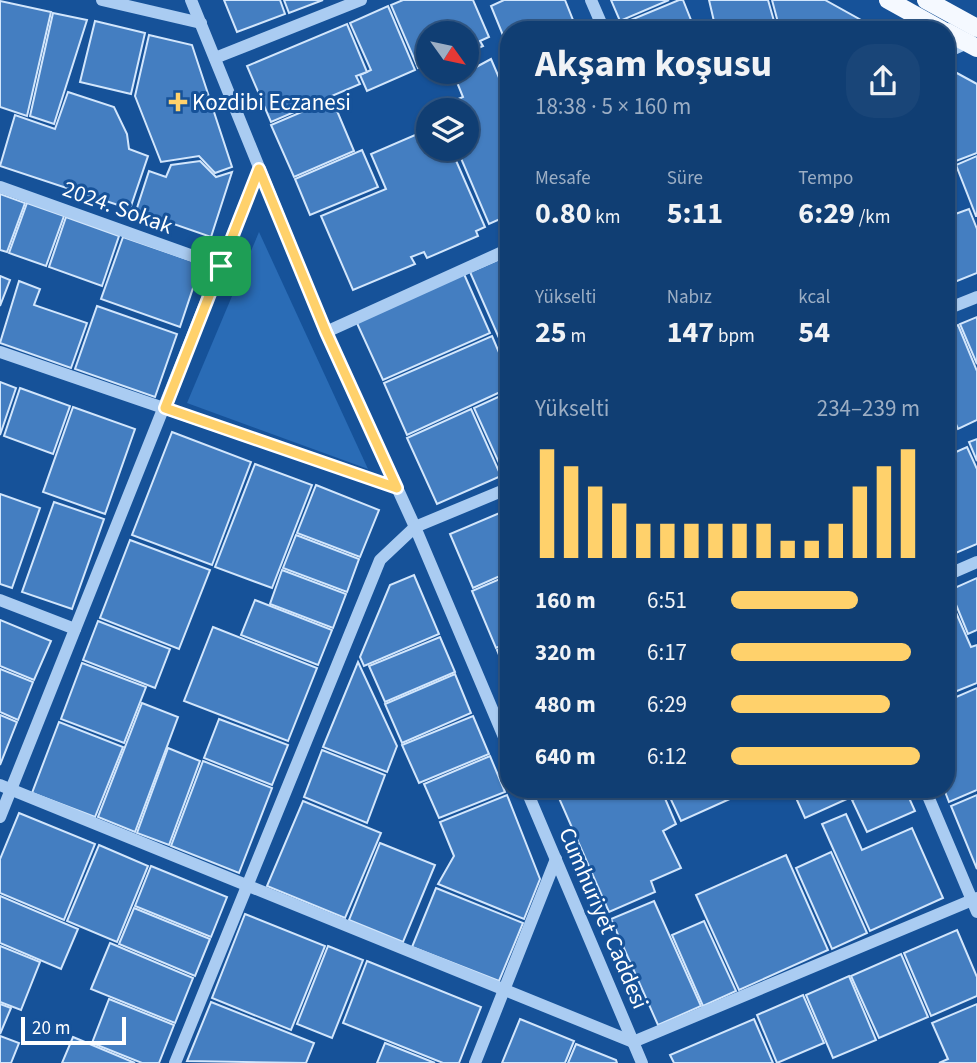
<!DOCTYPE html>
<html lang="tr">
<head>
<meta charset="utf-8">
<style>
	:root { --surface:#103e73; --page:#194578; --text:#f1f3f6; --muted:#9caec4; --line:#305785; --accent:#ffd16b }
	body { margin:0; font-family:"Source Sans 3",sans-serif; background:var(--page); color:var(--text); height:100vh; display:flex; flex-direction:column; font-size:26px; white-space:nowrap }
	* { box-sizing:border-box; margin:0 }
	p { font-size:23px; color:var(--muted) }
	.icon { flex:none; width:38px; height:38px; fill:none; stroke:currentColor; stroke-width:2; stroke-linecap:round; stroke-linejoin:round }
	.map { position:relative; flex:1; overflow:hidden }
	.panel { position:absolute; left:500px; top:21px; width:455px; height:777px; display:flex; flex-direction:column; background:var(--surface); border-radius:28px; box-shadow:0 2px 5px #0004,0 0 0 2px var(--line) }
	.panel>* { flex:none }
	.needle { width:46px; rotate:123deg }
	.tools { position:absolute; left:416px; top:21px; display:grid; gap:14px }
	.tools a { display:grid; place-items:center; width:63px; height:63px; border-radius:50%; background:var(--surface); box-shadow:0 2px 5px #0004,0 0 0 2px var(--line); font-size:35px }
	.scale { position:absolute; left:21px; bottom:18px; width:105px; box-sizing:border-box; padding-left:7px; border:4px solid #fff; border-top:0; font-size:19px; line-height:24px; white-space:nowrap; color:#fff; -webkit-text-stroke:5px #165299; paint-order:stroke }
	.pin { position:absolute; display:grid; place-items:center; width:60px; height:60px; color:#fff; margin:-30px; border-radius:14px; box-shadow:0 4px 10px #0006 }
	.round { display:grid; place-items:center; flex:none; width:74px; height:74px; border-radius:28px; background:var(--page) }
	.summary { display:flex; align-items:center; justify-content:space-between; height:119px; padding:0 35px }
	h1 { font-size:38px; font-weight:700; line-height:52px }
	.figures { display:grid; grid-template-columns:repeat(3,1fr); gap:10px; height:119px; padding:7px 35px }
	.figures div { display:grid; align-content:center }
	.figures b { font-size:30px; font-weight:700 }
	.figures small { font-size:19px; font-weight:400 }
	.figures p { font-size:19px }
	.chart { height:196px; padding:14px 35px }
	.chart p { display:flex; justify-content:space-between }
	.chart svg { width:100%; height:126px; margin-top:7px; stroke:var(--accent); stroke-width:6 }
	ul { padding:0 35px; list-style:none; font-size:23px }
	li { display:grid; grid-template-columns:112px 84px 1fr; align-items:center; height:52px }
	li i { height:18px; border-radius:9px; background:var(--accent) }
	.map>svg:first-child { display:block }
	.green { fill:#2a6cb6 }
	.building { fill:#447ec1; stroke:#d2e6fc; stroke-width:2 }
	.lines { fill:none; stroke-linecap:round; stroke-linejoin:round }
	.minor { stroke:#aaccf2; stroke-width:12 }
	.major { stroke:#f5f9ff; stroke-width:18 }
	.route-casing { stroke:#fff; stroke-width:14 }
	.route { stroke:#ffd16b; stroke-width:9 }
	.poi-dot { fill:#ffd16b; stroke:#165299; stroke-width:2.5 }
	.labels { text-anchor:middle; stroke-width:6; stroke-linejoin:round; paint-order:stroke }
	.poi-label { font-size:23px; fill:#fff; stroke:#165299; text-anchor:start }
	.street-label { font-size:23px; fill:#fff; stroke:#165299 }
</style>
</head>
<body>
<div class="map">
<svg width="977" height="1063" viewBox="0 0 977 1063">
	<rect width="100%" height="100%" fill="#165299"/>
	<polygon class="green" points="259,232 368,469 187,403"/>
	<g class="building">
		<polygon points="224,0 280,0 285,14 237,32"/>
		<polygon points="284,0 323,0 289,13"/>
		<polygon points="403,0 473,0 489,37 480,41 483,46 467,53 467,33 429,33 429,64 418,68 391,5"/>
		<polygon points="504,0 565,0 577,30 509,30 509,50 491,6"/>
		<polygon points="611,0 669,0 620,21"/>
		<polygon points="679,0 683,0 695,30 624,30 621,24"/>
		<polygon points="709,0 768,0 776,28 716,30"/>
		<polygon points="772,0 825,0 879,30 780,30"/>
		<polygon points="0,1 51,12 27,116 0,107"/>
		<polygon points="388,6 415,70 367,91 360,75 371,70 350,23"/>
		<polygon points="53,13 87,20 54,124 30,116"/>
		<polygon points="95,21 145,33 131,94 80,82"/>
		<polygon points="347,24 367,72 356,76 360,84 271,122 247,66"/>
		<polygon points="149,35 192,45 232,167 215,173 199,156 161,162 135,96"/>
		<polygon points="491,59 509,101 509,215 489,224 457,149 467,149 467,110 440,110 439,107 463,97 454,75 467,72"/>
		<polygon points="955,72 977,84 977,153 948,164 947,75"/>
		<polygon points="68,92 114,107 127,134 129,149 148,156 130,209 0,166 15,115 55,129"/>
		<polygon points="332,99 354,151 294,177 271,125"/>
		<polygon points="429,129 429,149 451,149 485,227 476,231 478,236 427,258 424,252 411,257 415,264 353,290 321,216 386,189 371,154"/>
		<polygon points="362,150 378,187 310,215 295,179"/>
		<polygon points="977,156 977,216 976,216 956,165"/>
		<polygon points="200,161 216,177 232,172 211,237 136,211 149,171 166,177 171,165"/>
		<polygon points="0,194 25,203 7,252 0,250"/>
		<polygon points="27,203 64,216 46,266 9,253"/>
		<polygon points="969,209 977,229 977,273 947,285 947,217"/>
		<polygon points="66,217 119,236 102,286 49,267"/>
		<polygon points="123,237 201,264 180,327 101,299"/>
		<polygon points="509,255 509,352 506,354 470,272"/>
		<polygon points="464,274 490,333 383,380 356,321"/>
		<polygon points="0,276 10,280 0,306"/>
		<polygon points="19,281 40,289 34,305 87,323 71,368 0,343"/>
		<polygon points="97,306 177,334 155,397 75,369"/>
		<polygon points="977,317 977,364 960,324"/>
		<polygon points="958,325 977,371 977,420 958,429 947,403 947,330"/>
		<polygon points="492,336 509,376 509,388 407,435 384,383"/>
		<polygon points="0,382 16,388 0,435"/>
		<polygon points="20,388 70,406 53,454 4,436"/>
		<polygon points="509,392 509,472 504,474 474,408"/>
		<polygon points="73,407 135,429 105,514 43,492"/>
		<polygon points="471,409 501,476 437,504 407,438"/>
		<polygon points="172,432 251,462 212,565 132,535"/>
		<polygon points="977,439 977,461 969,442"/>
		<polygon points="967,447 977,469 977,544 951,555 947,545 947,456"/>
		<polygon points="255,464 312,485 272,588 215,567"/>
		<polygon points="316,485 379,510 360,557 297,533"/>
		<polygon points="0,494 40,508 12,588 0,584"/>
		<polygon points="54,502 104,519 72,609 22,592"/>
		<polygon points="509,509 509,572 473,588 450,534"/>
		<polygon points="296,535 359,559 347,592 283,568"/>
		<polygon points="130,540 210,570 179,649 100,618"/>
		<polygon points="282,570 346,594 333,628 270,604"/>
		<polygon points="414,575 439,634 364,666 360,657 390,585"/>
		<polygon points="509,575 509,642 496,648 472,591"/>
		<polygon points="977,578 977,630 968,634 950,590"/>
		<polygon points="947,592 971,647 977,645 977,683 947,695"/>
		<polygon points="255,600 332,630 318,665 241,635"/>
		<polygon points="0,620 51,641 34,680 0,666"/>
		<polygon points="98,621 170,649 155,688 83,660"/>
		<polygon points="213,627 317,668 288,741 184,701"/>
		<polygon points="440,637 455,672 385,702 369,666"/>
		<polygon points="509,645 509,679 497,650"/>
		<polygon points="358,662 397,746 387,772 323,747"/>
		<polygon points="82,663 146,687 124,743 61,719"/>
		<polygon points="0,669 33,682 18,720 0,712"/>
		<polygon points="455,674 471,713 402,743 385,704"/>
		<polygon points="977,688 977,790 949,802 944,789 947,789 947,701"/>
		<polygon points="142,703 178,717 135,832 98,817"/>
		<polygon points="0,715 17,722 0,765"/>
		<polygon points="473,716 489,754 419,783 402,745"/>
		<polygon points="219,719 288,745 272,785 204,758"/>
		<polygon points="59,722 123,747 95,817 32,793"/>
		<polygon points="168,748 200,761 169,845 137,833"/>
		<polygon points="322,750 385,775 367,823 304,797"/>
		<polygon points="490,756 505,792 439,818 424,784"/>
		<polygon points="203,761 272,788 239,873 171,846"/>
		<polygon points="555,789 661,789 676,824 663,831 681,868 651,881 655,892 609,912"/>
		<polygon points="666,789 752,789 681,821"/>
		<polygon points="792,789 869,789 805,818"/>
		<polygon points="876,789 905,789 915,811 867,832 852,800"/>
		<polygon points="507,795 540,879 524,919 438,884 454,856 440,822"/>
		<polygon points="977,795 977,869 951,806"/>
		<polygon points="303,801 381,833 345,918 267,886"/>
		<polygon points="19,813 95,844 64,920 0,893 0,859"/>
		<polygon points="846,814 862,850 912,828 943,898 870,931 822,824"/>
		<polygon points="380,843 435,865 403,942 349,920"/>
		<polygon points="99,845 148,866 117,942 67,921"/>
		<polygon points="831,852 867,933 832,949 796,868"/>
		<polygon points="786,855 828,950 739,990 696,895"/>
		<polygon points="151,866 227,897 211,937 135,906"/>
		<polygon points="436,888 523,923 499,981 412,947"/>
		<polygon points="0,896 78,929 61,969 0,943"/>
		<polygon points="654,901 701,1006 658,1025 611,919"/>
		<polygon points="134,908 210,939 195,976 119,944"/>
		<polygon points="245,914 325,946 291,1030 212,998"/>
		<polygon points="704,921 736,991 703,1006 672,935"/>
		<polygon points="957,930 977,977 977,996 931,1016 904,953"/>
		<polygon points="110,943 193,978 175,1023 91,989"/>
		<polygon points="0,946 40,962 21,1010 0,1002"/>
		<polygon points="328,946 363,960 332,1038 297,1024"/>
		<polygon points="901,954 928,1017 879,1038 851,976"/>
		<polygon points="367,961 481,1007 459,1063 443,1063 343,1023"/>
		<polygon points="849,976 876,1040 833,1058 806,995"/>
		<polygon points="803,995 824,1043 777,1063 757,1015"/>
		<polygon points="109,999 174,1025 159,1063 142,1063 92,1043"/>
		<polygon points="211,1002 314,1043 306,1063 187,1061"/>
		<polygon points="0,1004 11,1008 0,1034"/>
		<polygon points="977,1004 977,1063 939,1063 948,1059 932,1023"/>
		<polygon points="520,1019 574,1041 565,1063 502,1063"/>
		<polygon points="754,1019 773,1063 674,1063 670,1055"/>
		<polygon points="0,1036 19,1043 11,1063 0,1063"/>
		<polygon points="73,1037 135,1063 62,1063"/>
		<polygon points="385,1043 435,1063 377,1063"/>
		<polygon points="576,1044 616,1060 617,1063 568,1063"/>
	</g>
	<g class="lines">
		<g class="minor">
			<polyline points="102,0 201,23"/>
			<polyline points="191,0 326,332 415,527 509,749"/>
			<polyline points="591,0 604,30"/>
			<polyline points="947,52 967,43"/>
			<polyline points="215,58 361,0"/>
			<polyline points="0,187 221,266"/>
			<polyline points="947,309 977,297"/>
			<polyline points="326,332 509,249"/>
			<polyline points="0,352 397,488"/>
			<polyline points="947,575 977,562"/>
			<polyline points="0,600 75,629"/>
			<polyline points="0,785 633,1042 977,898"/>
			<polyline points="526,789 642,1063"/>
			<polyline points="925,789 977,912"/>
			<polyline points="0,817 259,169"/>
			<polyline points="175,1063 380,560 415,527 509,488"/>
			<polyline points="475,1063 556,859"/>
		</g>
		<g class="major">
			<polyline points="888,0 942,30"/>
			<polyline points="926,0 977,28"/>
			<polyline points="947,32 977,48"/>
		</g>
	</g>
	<g class="lines">
		<g class="route-casing">
			<polygon id="route" points="259,169 326,332 397,488 165,408"/>
		</g>
		<use href="#route" class="route"/>
	</g>
	<path class="poi-dot" d="M174.5 91.5h7v7h7v7h-7v7h-7v-7h-7v-7h7z"/>
	<g class="labels">
		<g class="poi-label">
			<text x="192" y="110">Kozdibi Eczanesi</text>
		</g>
		<g class="street-label">
			<text transform="translate(118 207) rotate(20)" y="8">2024. Sokak</text>
			<text transform="translate(604 918) rotate(67)" y="8">Cumhuriyet Caddesi</text>
		</g>
	</g>
</svg>
<div class="tools">
<a><svg class="needle" viewBox="-14 -14 28 28"><path d="M0-13l5 13h-10z" fill="#e53935"/><path d="M0 13l5-13h-10z" fill="#9caec4"/></svg></a>
<a><svg class="icon" aria-label="layers" viewBox="0 0 24 24"><path d="M12 4l9 5-9 5-9-5zM3 14l9 5 9-5"/></svg></a>
</div>
<div class="scale">20 m</div>
<div class="pin" style="left:221px;top:266px;background:#1e9e55"><svg class="icon" aria-label="arrive" viewBox="0 0 24 24"><path d="M6 21V4h12l-3 4 3 4H6"/></svg></div>
<section class="panel">
<div class="summary"><div><h1>Akşam koşusu</h1><p>18:38 · 5 × 160 m</p></div><a class="round"><svg class="icon" aria-label="share" viewBox="0 0 24 24"><path d="M12 15V3M7 8l5-5 5 5M5 13v7h14v-7"/></svg></a></div>
<div class="figures">
<div><p>Mesafe</p><b>0.80<small> km</small></b></div>
<div><p>Süre</p><b>5:11</b></div>
<div><p>Tempo</p><b>6:29<small> /km</small></b></div>
</div>
<div class="figures">
<div><p>Yükselti</p><b>25<small> m</small></b></div>
<div><p>Nabız</p><b>147<small> bpm</small></b></div>
<div><p>kcal</p><b>54</b></div>
</div>
<div class="chart"><p><span>Yükselti</span>234–239 m</p>
<svg viewBox="0 0 160 44" preserveAspectRatio="none"><path d="M5 44V6M15 44V12M25 44V19M35 44V25M45 44V32M55 44V32M65 44V32M75 44V32M85 44V32M95 44V32M105 44V38M115 44V38M125 44V32M135 44V19M145 44V12M155 44V6"/></svg>
</div>
<ul>
<li><b>160 m</b>6:51<i style="width:67%"></i></li>
<li><b>320 m</b>6:17<i style="width:95%"></i></li>
<li><b>480 m</b>6:29<i style="width:84%"></i></li>
<li><b>640 m</b>6:12<i style="width:100%"></i></li>
</ul>
</section>
</div>
</body>
</html>
